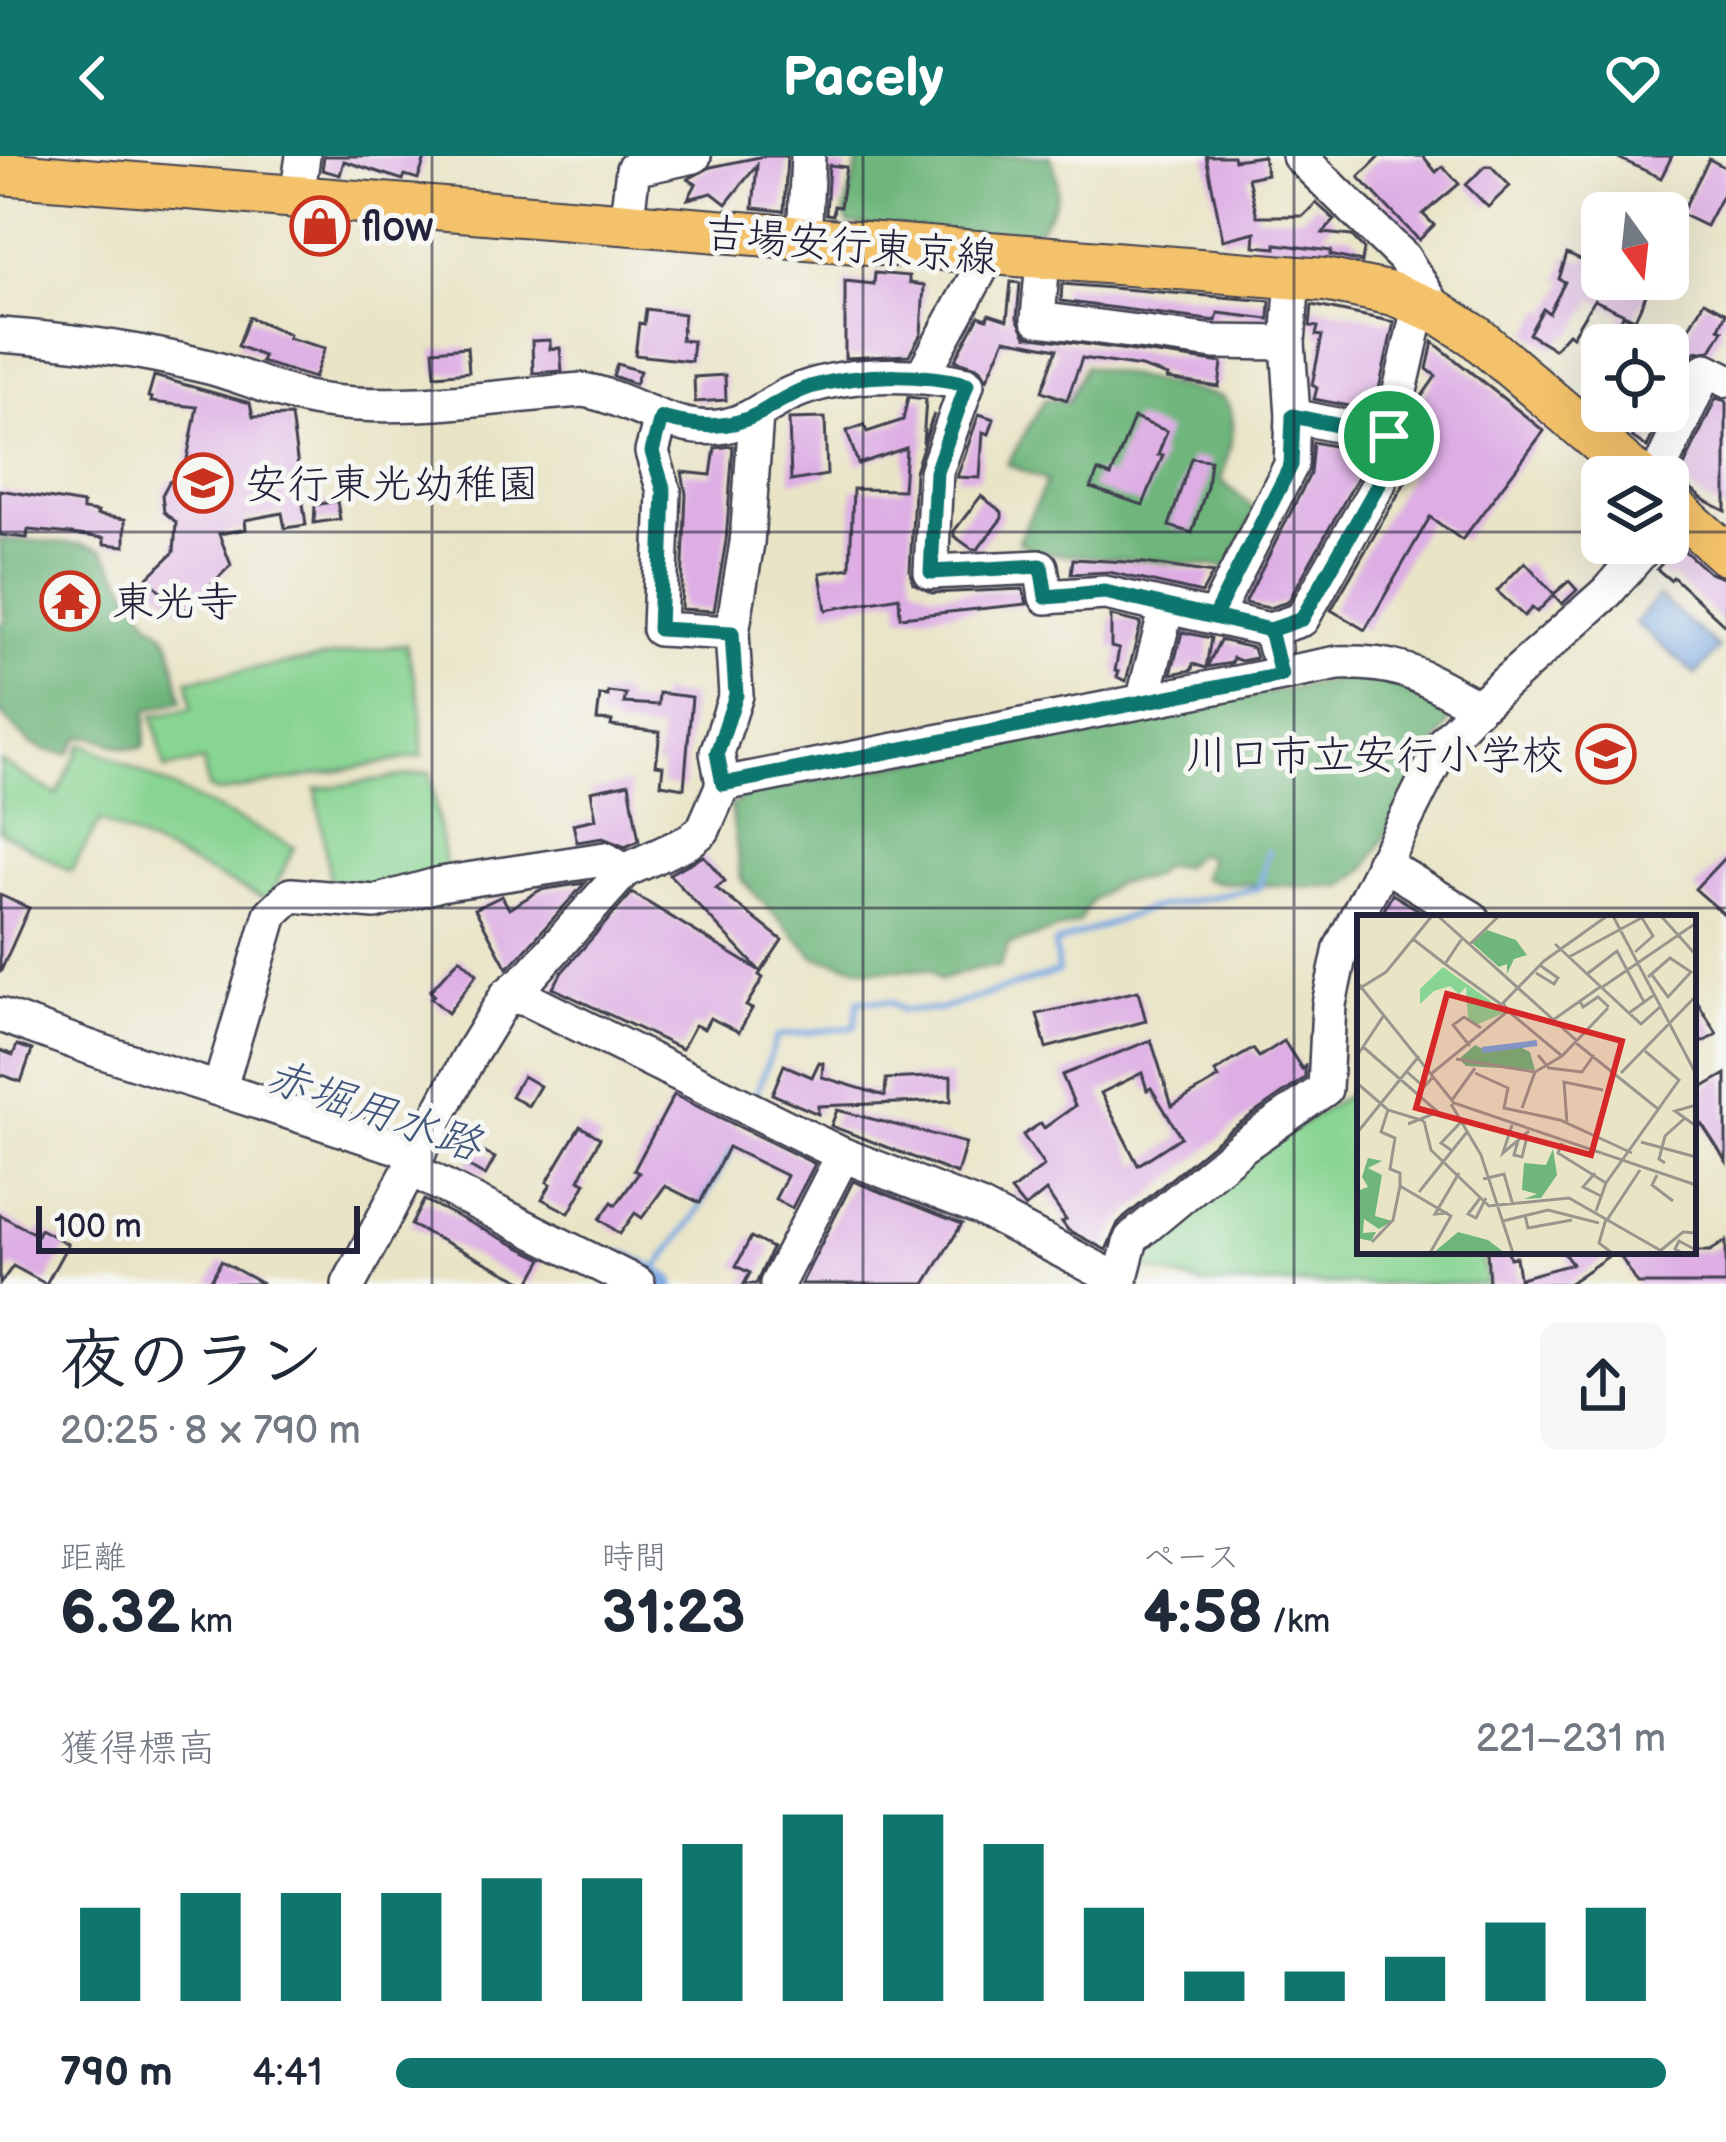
<!DOCTYPE html>
<html lang="ja">
<head>
<meta charset="utf-8">
<style>
	:root { --surface:#fff; --page:#f6f6f7; --text:#1f2937; --muted:#747a83; --accent:#0f766e }
	body { margin:0; font-family:"Balsamiq Sans","Klee One",sans-serif; background:var(--page); color:var(--text); height:100vh; display:flex; flex-direction:column; font-size:45px; white-space:nowrap }
	* { box-sizing:border-box; margin:0 }
	p { font-size:39px; color:var(--muted) }
	.icon { flex:none; width:66px; height:66px; fill:none; stroke:currentColor; stroke-width:2; stroke-linecap:round; stroke-linejoin:round }
	.map { position:relative; height:1128px; overflow:hidden }
	.sheet { display:flex; flex-direction:column; background:var(--surface); flex:1 }
	.sheet>* { flex:none }
	.needle { width:78px; rotate:165deg }
	.fabs { position:absolute; left:1581px; top:36px; display:grid; gap:24px }
	.fabs a { display:grid; place-items:center; width:108px; height:108px; border-radius:18px; background:var(--surface); box-shadow:0 12px 48px #0002; font-size:60px }
	.scale { position:absolute; left:36px; bottom:30px; width:324px; box-sizing:border-box; padding-left:12px; border:6px solid #22223b; border-top:0; font-size:33px; line-height:42px; white-space:nowrap; color:#22223b; -webkit-text-stroke:9px #f6f6f2; paint-order:stroke }
	.pin { position:absolute; display:grid; place-items:center; width:102px; height:102px; color:#fff; margin:-51px; border:6px solid #fff; border-radius:50%; box-shadow:0 3px 12px #0007 }
	.round { display:grid; place-items:center; flex:none; width:126px; height:126px; border-radius:18px; background:var(--page) }
	.head { display:flex; align-items:center; justify-content:space-between; height:204px; padding:0 60px }
	h1 { font-size:66px; font-weight:700; line-height:90px }
	.stats { display:grid; grid-template-columns:repeat(3,1fr); gap:18px; height:204px; padding:12px 60px }
	.stats div { display:grid; align-content:center }
	.stats b { font-size:60px; font-weight:700 }
	.stats small { font-size:33px; font-weight:400 }
	.stats p { font-size:33px }
	.chart { height:336px; padding:24px 60px }
	.chart p { display:flex; justify-content:space-between }
	.chart svg { width:100%; height:216px; margin-top:12px; stroke:var(--accent); stroke-width:6 }
	ul { padding:0 60px; list-style:none; font-size:39px }
	li { display:grid; grid-template-columns:192px 144px 1fr; align-items:center; height:90px }
	li i { height:30px; border-radius:15px; background:var(--accent) }
	header { display:flex; justify-content:space-between; align-items:center; height:156px; padding:0 60px; background:var(--accent); color:#fff; font-size:54px; font-weight:700 }
	.map>svg:first-child { display:block }
	.green { fill:#88d492; stroke:#557b66; stroke-width:3 }
	.forest { fill:#6eb67c; stroke:#486c5c; stroke-width:3 }
	.water { fill:#75a6e0; stroke:#4c648e; stroke-width:3 }
	.lines { fill:none; stroke-linecap:round; stroke-linejoin:round }
	.stream { stroke:#75a6e0; stroke-width:6 }
	.canal { stroke:#75a6e0; stroke-width:24 }
	.building { fill:#ddade4; fill-rule:evenodd }
	.minor-casing { stroke:#403f50; stroke-width:38 }
	.major-casing { stroke:#403f50; stroke-width:46 }
	.minor { stroke:#fff; stroke-width:33 }
	.major { stroke:#f3c26a; stroke-width:42 }
	.route-casing { stroke:#fff; stroke-width:24 }
	.route { stroke:#0f766e; stroke-width:15 }
	.grid { fill:none; stroke:#22223b; stroke-width:3; stroke-opacity:0.55 }
	.labels { text-anchor:middle; stroke-width:10; stroke-linejoin:round; paint-order:stroke }
	.poi-label { font-size:42px; fill:#22223b; stroke:#f6f6f2; text-anchor:start }
	.street-label { font-size:42px; fill:#22223b; stroke:#f6f6f2 }
	.water-label { font-size:45px; font-style:italic; fill:#43577d; stroke:#f6f6f2 }
	.inset-river { fill:none; stroke:#75a6e0; stroke-width:6 }
	.inset-road { fill:none; stroke:#99968e; stroke-width:3 }
	.view { fill:#d62828; fill-opacity:0.15; stroke:#d62828; stroke-width:6 }
	.inset-edge { fill:none; stroke:#22223b; stroke-width:6 }
</style>
</head>
<body>
<header><svg class="icon" aria-label="back" viewBox="0 0 24 24"><path d="M15 5l-7 7 7 7"/></svg>Pacely<svg class="icon" aria-label="heart" viewBox="0 0 24 24"><path d="M12 20l-8-8c-3-5 5-10 8-4 3-6 11-1 8 4z"/></svg></header>
<div class="map">
<svg width="1726" height="1128" viewBox="0 0 1726 1128">
	<rect width="100%" height="100%" fill="#f6f6f2"/>
	<filter id="ink" filterUnits="userSpaceOnUse"><feTurbulence type="fractalNoise" baseFrequency=".00833" numOctaves="2"/><feDisplacementMap in="SourceGraphic" scale="24" xChannelSelector="R" yChannelSelector="G"/><feConvolveMatrix kernelMatrix="1 2 1 2 8 2 1 2 1" color-interpolation-filters="sRGB"/></filter>
	<filter id="wash" filterUnits="userSpaceOnUse"><feTurbulence type="fractalNoise" baseFrequency=".004" numOctaves="4" result="noise"/><feDisplacementMap in="SourceGraphic" scale="48" xChannelSelector="R" yChannelSelector="G"/><feGaussianBlur stdDeviation="2.7" result="paint"/><feColorMatrix in="noise" values="0 0 0 0 0 0 0 0 0 0 0 0 0 0 0 0 0 1.4 0 .05"/><feComposite in="paint" operator="in"/></filter>
	<g filter="url(#wash)">
		<rect width="100%" height="100%" fill="#e9e4c6"/>
		<g class="green">
			<polygon points="406,488 421,550 422,600 217,637 208,632 203,605 165,613 153,560 192,552 188,524"/>
			<polygon points="82,587 294,691 269,745 100,665 71,715 0,675 0,605 57,639"/>
			<polygon points="430,616 447,720 332,737 316,633"/>
			<polygon points="1360,931 1360,1095 1480,1095 1487,1128 1201,1128 1141,1111 1146,1088 1219,1022"/>
		</g>
		<g class="forest">
			<path d="M860,0H1050C1068,38 1052,56 1029,85L848,68L844,58Z"/>
			<path d="M1085,210L1222,241C1244,261 1227,298 1221,324L1256,355L1228,411L1035,396L1018,385L1047,325L1007,308L1045,243L1068,246Z"/>
			<path d="M0,383L81,388L103,394L150,466L163,476L171,489L182,545L147,554L144,591C116,598 104,577 79,581L69,598L44,594L30,587L0,557V469L4,466Z"/>
			<path d="M1373,517L1414,533L1454,557L1367,711L1342,731C1317,729 1215,731 1202,722L1209,702L1197,697L1183,710H1163L1152,721L1116,727L1092,744L1078,767L1008,789L1000,811L978,812L940,824L931,814H870L815,801L741,723L731,650L749,637Z"/>
		</g>
		<polygon class="water" points="1658,440 1719,492 1696,519 1635,467"/>
		<g class="lines">
			<g class="stream">
				<polyline points="754,944 777,880 855,871 858,844 891,846 902,854 939,854 1058,816 1055,788 1148,753 1259,732 1268,695"/>
				<polyline points="651,1120 694,1062 734,990"/>
			</g>
			<polyline class="canal" points="624,1106 664,1128"/>
		</g>
		<g id="blocks">
			<g class="building">
				<polygon points="324,0 426,0 418,23 405,19 403,24 344,5 340,19 322,14"/>
				<polygon points="764,0 787,0 784,55 753,52 757,9 726,48 712,37 688,43 696,28 688,23 711,11"/>
				<polygon points="1206,0 1233,0 1234,4 1263,0 1267,18 1248,22 1257,60 1303,60 1316,47 1335,64 1323,77 1352,80 1364,93 1362,106 1330,99 1331,95 1276,88 1276,92 1254,90 1255,76 1223,84"/>
				<polygon points="1380,0 1423,0 1436,16 1443,10 1459,28 1423,58 1434,69 1419,84 1359,21"/>
				<polygon points="1614,0 1672,0 1661,22"/>
				<polygon points="1709,3 1726,12 1726,32 1706,70 1681,58"/>
				<polygon points="829,9 846,11 840,51 834,50 833,59 826,58"/>
				<polygon points="1485,10 1491,10 1510,30 1488,51 1466,29"/>
				<polygon points="1602,72 1602,123 1653,123 1635,163 1594,144 1572,180 1568,177 1554,193 1529,178 1543,153 1549,157 1565,126 1559,123 1567,98 1585,106"/>
				<polygon points="875,117 909,120 909,127 924,129 921,178 909,199 845,202 845,125 874,128"/>
				<polygon points="1011,126 1020,127 1017,162 1026,180 1222,207 1219,231 1167,223 1168,220 1141,211 1082,202 1067,244 1042,235 1057,193 1005,183 987,223 980,212 955,204 979,160 987,163 989,158 1007,164"/>
				<polygon points="1062,128 1270,145 1269,163 1218,157 1216,165 1061,145"/>
				<polygon points="1704,145 1726,157 1719,172 1723,174 1711,194 1695,196 1688,204 1668,246 1668,189 1630,189 1612,180 1623,159 1680,187"/>
				<polygon points="1312,149 1394,166 1374,255 1314,243 1317,232 1312,229 1322,180 1316,179 1318,171 1310,170"/>
				<polygon points="646,153 684,158 681,184 693,185 691,205 635,199 639,167 644,168"/>
				<polygon points="249,161 289,178 288,182 325,192 314,222 261,206 263,200 238,190"/>
				<polygon points="550,184 550,193 560,192 562,215 533,217 532,185"/>
				<polygon points="1433,186 1544,275 1462,384 1430,361 1365,474 1331,454 1425,292 1416,287 1429,267 1416,259 1420,243 1436,220 1427,213"/>
				<polygon points="467,191 469,216 435,219 433,194"/>
				<polygon points="617,208 640,215 635,228 613,220"/>
				<polygon points="725,219 726,244 695,246 694,221"/>
				<polygon points="154,220 250,247 253,261 291,260 306,369 285,372 282,357 245,364 246,373 219,378 231,409 183,457 147,422 174,396 176,366 164,356 162,339 169,326 184,319 197,251 151,246 152,242 148,241"/>
				<polygon points="908,241 926,243 923,287 934,258 915,315 910,415 913,427 932,437 1023,433 1027,448 900,461 899,441 826,454 820,417 850,412 853,333 903,334 906,292 858,308 847,275 864,269 867,276 903,264"/>
				<polygon points="1716,242 1726,245 1726,355 1704,344 1678,323"/>
				<polygon points="1607,255 1664,255 1647,291 1632,281 1638,270"/>
				<polygon points="979,258 994,263 989,278 983,276 980,322 957,321"/>
				<polygon points="825,262 827,319 791,325 789,263"/>
				<polygon points="1134,262 1167,275 1158,299 1163,299 1143,349 1091,332 1098,315 1111,320"/>
				<polygon points="1313,286 1364,296 1359,319 1288,446 1269,452 1245,447 1310,318"/>
				<polygon points="733,290 726,385 714,455 681,453 686,338 682,316 711,319 715,292"/>
				<polygon points="1191,302 1210,304 1207,331 1192,377 1169,370"/>
				<polygon points="0,334 83,348 83,354 98,356 97,359 125,363 125,390 104,388 104,382 71,378 28,374 27,382 0,379"/>
				<polygon points="981,340 1002,356 1002,362 978,393 972,393 954,380 954,375"/>
				<polygon points="337,345 340,363 314,367 315,349"/>
				<polygon points="1678,389 1709,417 1726,423 1726,470 1673,421 1670,424 1657,413"/>
				<polygon points="1073,403 1144,407 1213,417 1202,437 1109,416 1071,418"/>
				<polygon points="1525,406 1554,438 1569,425 1577,434 1562,448 1554,439 1537,456 1532,452 1524,460 1497,435"/>
				<polygon points="1111,460 1141,467 1126,525 1117,521 1119,516 1115,515 1119,493 1111,491"/>
				<polygon points="1182,476 1211,482 1206,512 1193,508 1192,514 1171,518"/>
				<polygon points="1220,484 1253,492 1256,502 1241,505 1233,502 1232,507 1207,511"/>
				<polygon points="608,536 626,538 624,547 658,549 659,537 692,541 684,632 661,628 663,610 656,609 660,576 611,570 612,565 597,564 600,539 608,540"/>
				<polygon points="629,627 639,685 625,691 603,682 577,686 573,668 596,663 591,635"/>
				<polygon points="704,700 725,725 716,732 782,784 759,819 763,822 746,850 752,853 739,876 710,862 704,873 695,869 682,893 553,832 562,816 632,737 760,815 669,718"/>
				<polygon points="1726,700 1726,760 1695,733"/>
				<polygon points="585,727 516,804 507,812 475,753 502,740 509,753 540,734"/>
				<polygon points="1392,738 1432,762 1380,762"/>
				<polygon points="0,739 29,752 0,817"/>
				<polygon points="460,802 477,818 448,857 431,842 434,839 430,835"/>
				<polygon points="1138,835 1146,865 1046,892 1037,858"/>
				<polygon points="1693,839 1717,878 1693,892"/>
				<path d="M1151,884L1172,950L1219,922L1215,916L1232,905L1253,893L1259,901L1284,885L1302,913L1305,910V922L1230,974L1118,1067L1106,1094L1068,1074L1062,1066L1066,1064L1046,1035L1025,1052L1011,1035L1044,1010L1023,979L1041,967L1044,972L1075,950L1062,919ZM1142,917L1147,934L1151,932L1181,981L1138,1009L1101,937Z"/>
				<polygon points="17,889 32,894 21,926 0,918 0,894 13,899"/>
				<polygon points="819,906 823,907 822,921 885,940 886,923 951,920 951,945 818,950 818,958 772,938 784,909 812,921"/>
				<polygon points="1726,918 1726,1005 1702,968 1693,974 1693,937"/>
				<polygon points="523,920 540,930 528,950 511,940"/>
				<polygon points="674,939 815,1008 792,1052 775,1043 787,1020 728,991 700,1047 665,1030 642,1062 635,1057 620,1078 600,1063 612,1046 616,1049 639,1017 634,1014"/>
				<polygon points="837,954 966,987 957,1018 831,970"/>
				<polygon points="580,970 600,982 579,1024 586,1027 569,1057 542,1043 551,1028 547,1026"/>
				<polygon points="475,992 495,1002 485,1020 466,1009"/>
				<polygon points="853,1025 962,1068 925,1128 801,1128"/>
				<polygon points="424,1044 543,1103 529,1128 411,1069"/>
				<polygon points="0,1059 37,1079 40,1073 68,1088 46,1128 13,1110 0,1128"/>
				<polygon points="751,1081 772,1092 756,1128 744,1128 750,1117 736,1110"/>
				<polygon points="1726,1085 1726,1128 1638,1128 1617,1095 1710,1095"/>
				<polygon points="1487,1095 1508,1095 1510,1102 1516,1101 1520,1128 1489,1128"/>
				<polygon points="1562,1095 1616,1095 1568,1128 1521,1128 1520,1122 1572,1108"/>
				<polygon points="221,1105 263,1128 209,1128"/>
			</g>
		</g>
	</g>
	<g filter="url(#ink)">
		<use href="#blocks" fill-opacity="0" stroke="#403f50" stroke-width="3"/>
		<g class="lines">
			<g class="minor-casing">
				<g id="minor">
					<polyline points="1299,0 1403,101 1438,156"/>
					<polyline points="297,41 303,0"/>
					<polyline points="626,70 633,13 694,0"/>
					<polyline points="804,84 808,0"/>
					<polyline points="1043,103 1038,163 1214,186 1288,187"/>
					<polyline points="1293,121 1288,187 1293,260 1389,280"/>
					<path d="M0,179C70,184 141,194 209,211C248,221 284,240 324,245C408,256 498,240 582,234C631,241 674,280 725,270C751,265 769,247 792,237C843,215 915,216 967,228L936,316L931,416L1041,411L1046,441L1105,437L1270,474"/>
					<polyline points="923,218 989,98"/>
					<polyline points="661,263 652,296 664,335 659,473 732,477"/>
					<polyline points="1656,321 1706,214 1726,224"/>
					<polyline points="1214,461 1291,309 1293,260"/>
					<polyline points="1275,493 1270,474 1302,463 1379,327 1420,147"/>
					<polyline points="1143,545 1167,451"/>
					<polyline points="723,628 717,597 736,539 732,477 747,387 756,259"/>
					<polyline points="1382,707 1472,762"/>
					<polyline points="507,839 529,844 843,999 980,1052 1120,1125 1131,1083 1243,990 1325,933 1329,848 1341,792 1445,585 1478,551 1607,436 1649,387"/>
					<polyline points="0,859 97,894 419,998"/>
					<polyline points="220,931 271,758 291,739 375,746 440,728 605,703 624,715"/>
					<polyline points="412,1014 638,1128"/>
					<path d="M349,1128L469,901L507,839L531,819L624,715L688,686L703,674L723,628L1338,507C1403,505 1422,521 1478,551"/>
					<polyline points="777,1128 843,999"/>
				</g>
			</g>
			<g class="major-casing">
				<g id="major">
					<polyline points="0,17 1325,124 1393,138 1438,156 1475,180 1640,321"/>
					<polyline points="1668,346 1726,398"/>
				</g>
			</g>
			<use href="#minor" class="minor"/>
			<use href="#major" class="major"/>
		</g>
	</g>
	<g class="lines" filter="url(#ink)">
		<g class="route-casing">
			<path id="route" d="M1389,280L1379,327L1302,463L1270,474L1105,436L1046,441L1041,410L931,416L936,316L967,228C917,216 861,217 810,231C791,237 777,247 760,257C727,275 696,271 661,262L652,296L664,335L659,473L732,477L736,539L717,597L723,628L1281,519L1270,474L1214,461L1291,309L1293,260L1389,280"/>
		</g>
		<use href="#route" class="route"/>
	</g>
	<path class="grid" d="M432,0V1128M863,0V1128M1294,0V1128M0,376H1602M1668,376H1726M0,752H1726"/>
	<defs>
		<g id="shop-ring" transform="scale(3)"><circle r="9.5" fill="#f6f6f2" stroke="#c8321e" stroke-width="1.5"/><path d="M-5-2.5h2.3a2.7 3.5 0 0 1 5.4 0H5L5.5 6h-11ZM-1.5-2.5h3a1.5 2.3 0 0 0-3 0Z" fill="#c8321e"/></g>
		<g id="school-ring" transform="scale(3)"><circle r="9.5" fill="#f6f6f2" stroke="#c8321e" stroke-width="1.5"/><path d="M0-5L7-2L0 1L-7-2ZM-4 1L0 2.5L4 1V4Q0 6-4 4Z" fill="#c8321e"/></g>
		<g id="temple-ring" transform="scale(3)"><circle r="9.5" fill="#f6f6f2" stroke="#c8321e" stroke-width="1.5"/><path d="M0-6L5-2H3V0L6.5 2.5H4V6H1.5V3h-3V6H-4V2.5H-6.5L-3 0V-2H-5Z" fill="#c8321e"/></g>
	</defs>
	<g fill-rule="evenodd">
		<use href="#shop-ring" x="320" y="70"/>
		<use href="#school-ring" x="203" y="327"/>
		<use href="#temple-ring" x="70" y="445"/>
		<use href="#school-ring" x="1606" y="598"/>
	</g>
	<g class="labels">
		<g class="poi-label">
			<text x="362" y="85">flow</text>
			<text x="245" y="342">安行東光幼稚園</text>
			<text x="112" y="460">東光寺</text>
			<text x="1564" y="613" text-anchor="end">川口市立安行小学校</text>
		</g>
		<g class="street-label">
			<text transform="translate(851 88) rotate(5)" y="15">吉場安行東京線</text>
		</g>
		<g class="water-label">
			<text transform="translate(374 953) rotate(19)" y="16">赤堀用水路</text>
		</g>
	</g>
	<g transform="translate(1357 759)">
		<rect width="339" height="339" fill="#e9e4c6"/>
		<path d="M86,52L149,97L119,110L111,103L109,72L102,79L93,71L77,76L63,89V74Z" fill="#88d492"/>
		<path d="M130,15L159,25L170,40L157,44L150,59V49L142,52L115,28ZM118,130L132,137L161,131L173,137L178,155L109,151L102,144ZM196,234L200,260L184,283L167,284L180,279L165,275L167,248L189,250ZM11,243L25,246L11,253L25,260L18,301L35,306L22,314L7,304L6,318L19,317L14,326L0,323V276L11,272L5,262ZM101,317L131,325L148,338H76Z" fill="#6eb67c"/>
		<path class="inset-river" d="M125,135L180,128"/>
		<path class="inset-road" d="M81,1L220,126M256,1L339,159M304,1L339,40M106,22L88,49L145,90M56,24L88,49M113,29L142,1M198,29L272,98L297,80M278,37L296,21L285,3M212,42L288,1M179,58L197,69L201,63L184,51M230,59L260,36L287,87M291,62L313,43L334,57L311,82L295,60M0,67L97,188L339,270M244,73L339,8M0,75L29,57L75,1M223,86L226,92L241,82L252,92M151,96L146,88L187,46L250,1M272,98L284,109L303,92M196,105L243,72M219,128L301,194M5,131L81,197L51,209M113,131L96,110L107,102L124,113M181,140L192,153L225,157L237,140M0,141L27,100M99,144L178,157L205,141L251,93M49,156L67,172L76,162M118,158L151,173L147,193L203,205L275,238M264,158L339,81M74,159L151,96L205,141M0,168L31,195L67,206M95,185L118,153M94,189L124,240L156,338M339,190L318,196L339,211M165,193L178,157M67,206L74,235L132,291L212,283L308,338M210,208L207,167L246,175M155,210L146,238L172,216M0,218L62,141M161,226L157,240L165,242L170,222M284,227L339,242M205,228L201,238L249,268M94,235L84,228L104,207M308,248L302,244L308,221L328,203M238,258L226,272L244,281M300,260L295,270L316,286M126,264L147,259L156,290M43,271L94,301L73,338M62,277L110,217M124,282L111,299L119,303L129,283M239,296L249,268L322,165L288,136M91,298L78,299L102,258M168,300L171,313L215,305M249,304L242,328L255,338M250,305L283,255M146,306L191,295L242,308M15,327L36,305L43,271V258L33,254L38,223L24,217L31,195M303,336L326,317L339,318M325,338L318,334L322,326L339,335"/>
		<path class="view" d="M90,79L265,126L234,240L59,193Z"/>
		<rect width="339" height="339" class="inset-edge"/>
	</g>
</svg>
<div class="fabs">
<a><svg class="needle" viewBox="-14 -14 28 28"><path d="M0-13l5 13h-10z" fill="#e53935"/><path d="M0 13l5-13h-10z" fill="#747a83"/></svg></a>
<a><svg class="icon" aria-label="locate" viewBox="0 0 24 24"><circle cx="12" cy="12" r="6"/><path d="M12 2v4M12 18v4M2 12h4M18 12h4"/></svg></a>
<a><svg class="icon" aria-label="layers" viewBox="0 0 24 24"><path d="M12 4l9 5-9 5-9-5zM3 14l9 5 9-5"/></svg></a>
</div>
<div class="scale">100 m</div>
<div class="pin" style="left:1389px;top:280px;background:#1e9e55"><svg class="icon" aria-label="arrive" viewBox="0 0 24 24"><path d="M6 21V4h12l-3 4 3 4H6"/></svg></div>
</div>
<section class="sheet">
<div class="head"><div><h1>夜のラン</h1><p>20:25 · 8 × 790 m</p></div><a class="round"><svg class="icon" aria-label="share" viewBox="0 0 24 24"><path d="M12 15V3M7 8l5-5 5 5M5 13v7h14v-7"/></svg></a></div>
<div class="stats">
<div><p>距離</p><b>6.32<small> km</small></b></div>
<div><p>時間</p><b>31:23</b></div>
<div><p>ペース</p><b>4:58<small> /km</small></b></div>
</div>
<div class="chart"><p><span>獲得標高</span>221–231 m</p>
<svg viewBox="0 0 160 44" preserveAspectRatio="none"><path d="M5 44V25M15 44V22M25 44V22M35 44V22M45 44V19M55 44V19M65 44V12M75 44V6M85 44V6M95 44V12M105 44V25M115 44V38M125 44V38M135 44V35M145 44V28M155 44V25"/></svg>
</div>
<ul>
<li><b>790 m</b>4:41<i style="width:100%"></i></li>
</ul>
</section>
</body>
</html>
